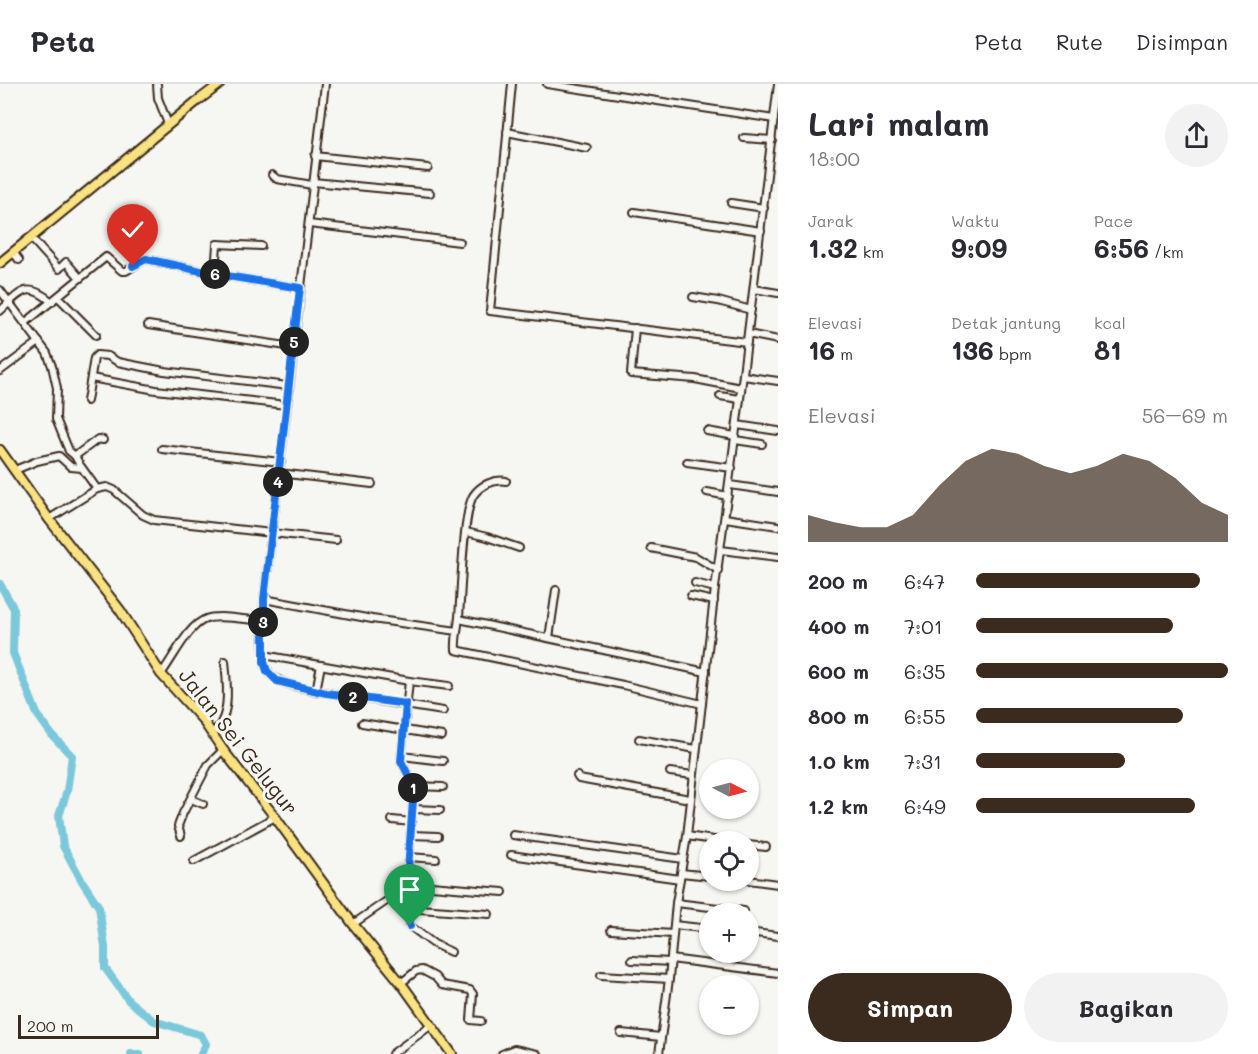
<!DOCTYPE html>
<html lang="id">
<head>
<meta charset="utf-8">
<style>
	:root { --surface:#fff; --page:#f2f2f3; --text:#2b2b33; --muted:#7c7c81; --line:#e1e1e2; --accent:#3b2a1e }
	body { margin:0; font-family:Mali,sans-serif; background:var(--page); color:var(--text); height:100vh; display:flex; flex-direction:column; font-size:22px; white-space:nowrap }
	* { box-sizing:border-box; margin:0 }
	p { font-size:20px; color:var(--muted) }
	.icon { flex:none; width:33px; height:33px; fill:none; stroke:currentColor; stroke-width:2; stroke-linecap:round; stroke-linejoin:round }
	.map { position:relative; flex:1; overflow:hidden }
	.details { display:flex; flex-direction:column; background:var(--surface); width:480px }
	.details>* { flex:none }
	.needle { width:39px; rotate:96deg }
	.buttons { position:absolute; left:699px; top:675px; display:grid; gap:12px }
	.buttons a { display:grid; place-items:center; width:60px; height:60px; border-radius:50%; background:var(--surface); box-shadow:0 2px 4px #0004; font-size:30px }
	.scale { position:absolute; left:18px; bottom:15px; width:141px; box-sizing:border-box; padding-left:6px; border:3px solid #3b2a1e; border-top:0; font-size:16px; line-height:21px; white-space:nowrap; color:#3b2a1e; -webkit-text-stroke:4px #f6f6f2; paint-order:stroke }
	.pin { position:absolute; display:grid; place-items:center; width:51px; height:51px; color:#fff; margin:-62px -26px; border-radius:50% 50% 50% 0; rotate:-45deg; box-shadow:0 0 6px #0007 }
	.pin .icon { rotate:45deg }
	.km { position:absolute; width:30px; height:30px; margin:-15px; border-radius:50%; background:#222; color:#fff; font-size:16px; line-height:30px; text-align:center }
	.round { display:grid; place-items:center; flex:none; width:63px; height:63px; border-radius:32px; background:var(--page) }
	.head { display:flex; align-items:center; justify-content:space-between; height:102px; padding:0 30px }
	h1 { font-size:33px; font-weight:800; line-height:45px }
	.figures { display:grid; grid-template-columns:repeat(3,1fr); gap:9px; height:102px; padding:6px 30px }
	.figures div { display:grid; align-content:center }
	.figures b { font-size:26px; font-weight:800 }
	.figures small { font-size:16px; font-weight:400 }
	.figures p { font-size:16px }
	.chart { height:168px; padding:12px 30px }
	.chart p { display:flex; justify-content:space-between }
	.chart svg { width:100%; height:108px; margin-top:6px; fill:var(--accent); opacity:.7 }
	.cta { display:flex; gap:12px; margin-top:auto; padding:12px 30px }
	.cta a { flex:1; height:69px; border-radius:36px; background:var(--accent); color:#fff; font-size:24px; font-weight:800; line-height:69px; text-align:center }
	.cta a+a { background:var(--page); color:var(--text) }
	ul { padding:0 30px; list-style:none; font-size:20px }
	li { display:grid; grid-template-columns:96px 72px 1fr; align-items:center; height:45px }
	li i { height:15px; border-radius:8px; background:var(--accent) }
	header { display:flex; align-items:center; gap:36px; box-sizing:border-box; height:84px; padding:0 30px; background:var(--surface); border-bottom:2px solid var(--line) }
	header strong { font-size:28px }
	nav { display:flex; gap:33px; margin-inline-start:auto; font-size:21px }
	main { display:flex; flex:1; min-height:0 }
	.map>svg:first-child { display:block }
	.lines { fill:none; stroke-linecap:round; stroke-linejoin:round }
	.river { stroke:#7cc8db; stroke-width:8 }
	.minor-casing { stroke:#3b2a1e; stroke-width:10 }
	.major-casing { stroke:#3b2a1e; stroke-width:12 }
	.minor { stroke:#f6f6f2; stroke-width:6 }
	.major { stroke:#f8e281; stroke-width:8 }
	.route-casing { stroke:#fff; stroke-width:12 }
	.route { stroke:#1a73e8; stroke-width:8 }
	.labels { text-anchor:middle; stroke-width:6; stroke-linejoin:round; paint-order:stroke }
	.street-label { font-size:21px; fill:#3b2a1e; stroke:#f6f6f2 }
</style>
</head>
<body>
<header>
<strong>Peta</strong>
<nav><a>Peta</a><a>Rute</a><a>Disimpan</a></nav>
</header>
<main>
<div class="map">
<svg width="778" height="970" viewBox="0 0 778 970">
	<rect width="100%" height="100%" fill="#f6f6f2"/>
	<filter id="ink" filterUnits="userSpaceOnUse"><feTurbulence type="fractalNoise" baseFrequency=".0167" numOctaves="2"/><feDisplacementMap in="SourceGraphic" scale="12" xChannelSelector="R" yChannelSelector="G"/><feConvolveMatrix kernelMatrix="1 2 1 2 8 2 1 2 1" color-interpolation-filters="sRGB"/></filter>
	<g filter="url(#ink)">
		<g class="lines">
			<g class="river">
				<polyline points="0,500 14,525 13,569 37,630 52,651 72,672 67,707 59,732 63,762 82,797 99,823 105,863 105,884 129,917 154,937 201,951 206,960 201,970"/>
				<polyline points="131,970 140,970"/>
			</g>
			<g class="minor-casing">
				<g id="minor">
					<polyline points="157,0 158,14 168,40"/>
					<polyline points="325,0 264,515 263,537 264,571 409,597 449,602"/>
					<polyline points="512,0 490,227 747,258"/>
					<polyline points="547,0 774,35"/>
					<polyline points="507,48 587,64"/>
					<polyline points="744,54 772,56"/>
					<polyline points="315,72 428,84"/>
					<polyline points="272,91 277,95 312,101"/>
					<polyline points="313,98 430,109"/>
					<polyline points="731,119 764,124"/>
					<polyline points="634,128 761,147"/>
					<polyline points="309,140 460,158"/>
					<polyline points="31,154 59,185 66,178 80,194"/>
					<polyline points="13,168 19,176"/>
					<polyline points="215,190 217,160 261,162"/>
					<polyline points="754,205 778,209"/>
					<polyline points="0,206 47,269 52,282 57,304 56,335 69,367 75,372 81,383"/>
					<polyline points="58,213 96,251"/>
					<polyline points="693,213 718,217 751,226"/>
					<path d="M0,227C22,207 27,197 52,218"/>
					<polyline points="25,239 106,173 122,187 126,187 146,175 215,190 300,204"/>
					<polyline points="148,241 293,263"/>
					<polyline points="635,244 631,290 695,295 741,304"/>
					<polyline points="748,250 778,256"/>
					<polyline points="0,287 39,258"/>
					<polyline points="743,292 778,297"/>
					<polyline points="91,294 156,306 286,321"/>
					<polyline points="720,312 740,315"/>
					<polyline points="87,317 94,274 97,271 108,272 118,278 164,287 288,302"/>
					<polyline points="737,341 778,347"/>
					<polyline points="707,347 735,352"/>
					<polyline points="735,356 762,360"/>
					<polyline points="162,365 281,378"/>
					<polyline points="75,372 98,355 103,356"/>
					<polyline points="687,378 732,384"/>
					<polyline points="15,386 37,377 59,372 71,383 82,384 97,405"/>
					<polyline points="279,389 372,400"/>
					<path d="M506,397C494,395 480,401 473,412C463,429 461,509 459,533C458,544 455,555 456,566L623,601L702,620"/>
					<polyline points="730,401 778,408"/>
					<polyline points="707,408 728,412"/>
					<polyline points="725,434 778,442"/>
					<polyline points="49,435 97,405 107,403 114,406 143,431 154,436 336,456"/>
					<polyline points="466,448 487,453 519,464"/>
					<polyline points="651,464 696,473 718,486"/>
					<polyline points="721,466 778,473"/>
					<polyline points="695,499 715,504"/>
					<polyline points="691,512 714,517"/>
					<polyline points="264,515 372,535 457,547"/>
					<polyline points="459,535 706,588"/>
					<polyline points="549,554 556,506"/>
					<path d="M264,571C262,600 295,601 316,607"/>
					<polyline points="321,581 316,607 443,627"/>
					<path d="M161,590C173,575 188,541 206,535C219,530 247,536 263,537"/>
					<polyline points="362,639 442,652"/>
					<path d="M212,649C232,635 227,599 225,577"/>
					<polyline points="639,655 696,665"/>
					<polyline points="402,672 443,677"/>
					<polyline points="670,688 693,691"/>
					<polyline points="577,692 579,695 690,715"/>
					<polyline points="414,702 443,703"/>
					<polyline points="191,715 203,720"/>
					<polyline points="413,725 440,726"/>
					<polyline points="392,736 412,738"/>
					<polyline points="411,751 438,752"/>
					<polyline points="513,751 683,775"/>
					<polyline points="181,752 178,742 183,729 208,681 223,666"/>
					<polyline points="687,752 727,758"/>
					<polyline points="748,761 766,763"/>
					<polyline points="511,771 680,795"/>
					<polyline points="409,773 436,775"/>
					<polyline points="194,777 275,733"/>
					<polyline points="681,789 710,792"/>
					<polyline points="748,796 778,800"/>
					<polyline points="407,800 503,808"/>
					<polyline points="404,805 410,842 434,860 451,868"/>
					<polyline points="395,811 406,824 489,830"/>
					<polyline points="676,819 744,827"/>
					<polyline points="353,840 404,805 407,800 414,702 401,677 409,597"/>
					<polyline points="674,841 710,845"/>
					<polyline points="611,846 673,850"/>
					<polyline points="748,848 778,852"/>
					<polyline points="671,875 778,889"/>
					<polyline points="632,876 671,878"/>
					<polyline points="601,891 669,895"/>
					<polyline points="401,899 416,887 422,886 435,893 442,901 470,906 473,910 471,936 481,937"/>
					<polyline points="621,949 661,953"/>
					<polyline points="392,970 430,942"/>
					<polyline points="502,970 514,965 537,970"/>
					<polyline points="659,970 669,895 676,819 687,752 715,504 740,315 778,0"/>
				</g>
			</g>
			<g class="major-casing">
				<g id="major">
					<polyline points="0,179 196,18 220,0"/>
					<polyline points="0,366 49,435 120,526 161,590 202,635 223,666 275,733 353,840 401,899 452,970"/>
				</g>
			</g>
			<use href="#minor" class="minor"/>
			<use href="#major" class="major"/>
		</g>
	</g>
	<g class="lines" filter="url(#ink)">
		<g class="route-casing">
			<polyline id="route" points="133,182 146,175 215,190 300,204 264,515 264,578 267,587 277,597 326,609 406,620 401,677 414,702 407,800 404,806 410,842"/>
		</g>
		<use href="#route" class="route"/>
	</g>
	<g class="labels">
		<g class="street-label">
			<text transform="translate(238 658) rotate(52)" y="7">Jalan Sei Gelugur</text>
		</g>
	</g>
</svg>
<div class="buttons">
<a><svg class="needle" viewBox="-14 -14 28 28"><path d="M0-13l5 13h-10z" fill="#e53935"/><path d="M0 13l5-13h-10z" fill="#7c7c81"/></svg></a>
<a><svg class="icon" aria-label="locate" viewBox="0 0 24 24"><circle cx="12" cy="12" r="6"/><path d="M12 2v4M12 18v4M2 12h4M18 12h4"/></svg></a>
<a>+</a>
<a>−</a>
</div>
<div class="scale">200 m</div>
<div class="pin" style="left:410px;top:842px;background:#1e9e55"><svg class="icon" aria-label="arrive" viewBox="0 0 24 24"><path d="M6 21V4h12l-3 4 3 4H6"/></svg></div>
<div class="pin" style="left:133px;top:182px;background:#d93025"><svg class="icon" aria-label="check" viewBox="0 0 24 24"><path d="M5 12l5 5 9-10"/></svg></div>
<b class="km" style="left:413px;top:704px">1</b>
<b class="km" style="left:353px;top:613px">2</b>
<b class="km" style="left:263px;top:538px">3</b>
<b class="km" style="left:278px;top:398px">4</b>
<b class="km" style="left:294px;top:258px">5</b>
<b class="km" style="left:215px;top:190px">6</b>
</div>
<section class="details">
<div class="head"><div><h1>Lari malam</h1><p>18:00</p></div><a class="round"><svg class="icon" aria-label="share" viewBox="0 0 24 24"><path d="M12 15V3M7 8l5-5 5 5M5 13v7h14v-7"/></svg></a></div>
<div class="figures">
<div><p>Jarak</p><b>1.32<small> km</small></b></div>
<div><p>Waktu</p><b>9:09</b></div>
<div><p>Pace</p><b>6:56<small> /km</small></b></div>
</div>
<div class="figures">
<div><p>Elevasi</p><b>16<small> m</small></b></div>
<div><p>Detak jantung</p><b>136<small> bpm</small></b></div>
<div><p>kcal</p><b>81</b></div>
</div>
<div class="chart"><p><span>Elevasi</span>56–69 m</p>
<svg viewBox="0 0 160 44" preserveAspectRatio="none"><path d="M0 44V33L10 36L20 38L30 38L40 33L50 21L60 11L70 6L80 8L90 13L100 16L110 13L120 8L130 11L140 18L150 28L160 33V44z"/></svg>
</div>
<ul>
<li><b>200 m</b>6:47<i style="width:89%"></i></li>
<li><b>400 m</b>7:01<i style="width:78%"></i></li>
<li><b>600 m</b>6:35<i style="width:100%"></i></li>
<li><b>800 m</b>6:55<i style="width:82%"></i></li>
<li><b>1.0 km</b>7:31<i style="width:59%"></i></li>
<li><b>1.2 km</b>6:49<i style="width:87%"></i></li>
</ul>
<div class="cta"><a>Simpan</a><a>Bagikan</a></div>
</section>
</main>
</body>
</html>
